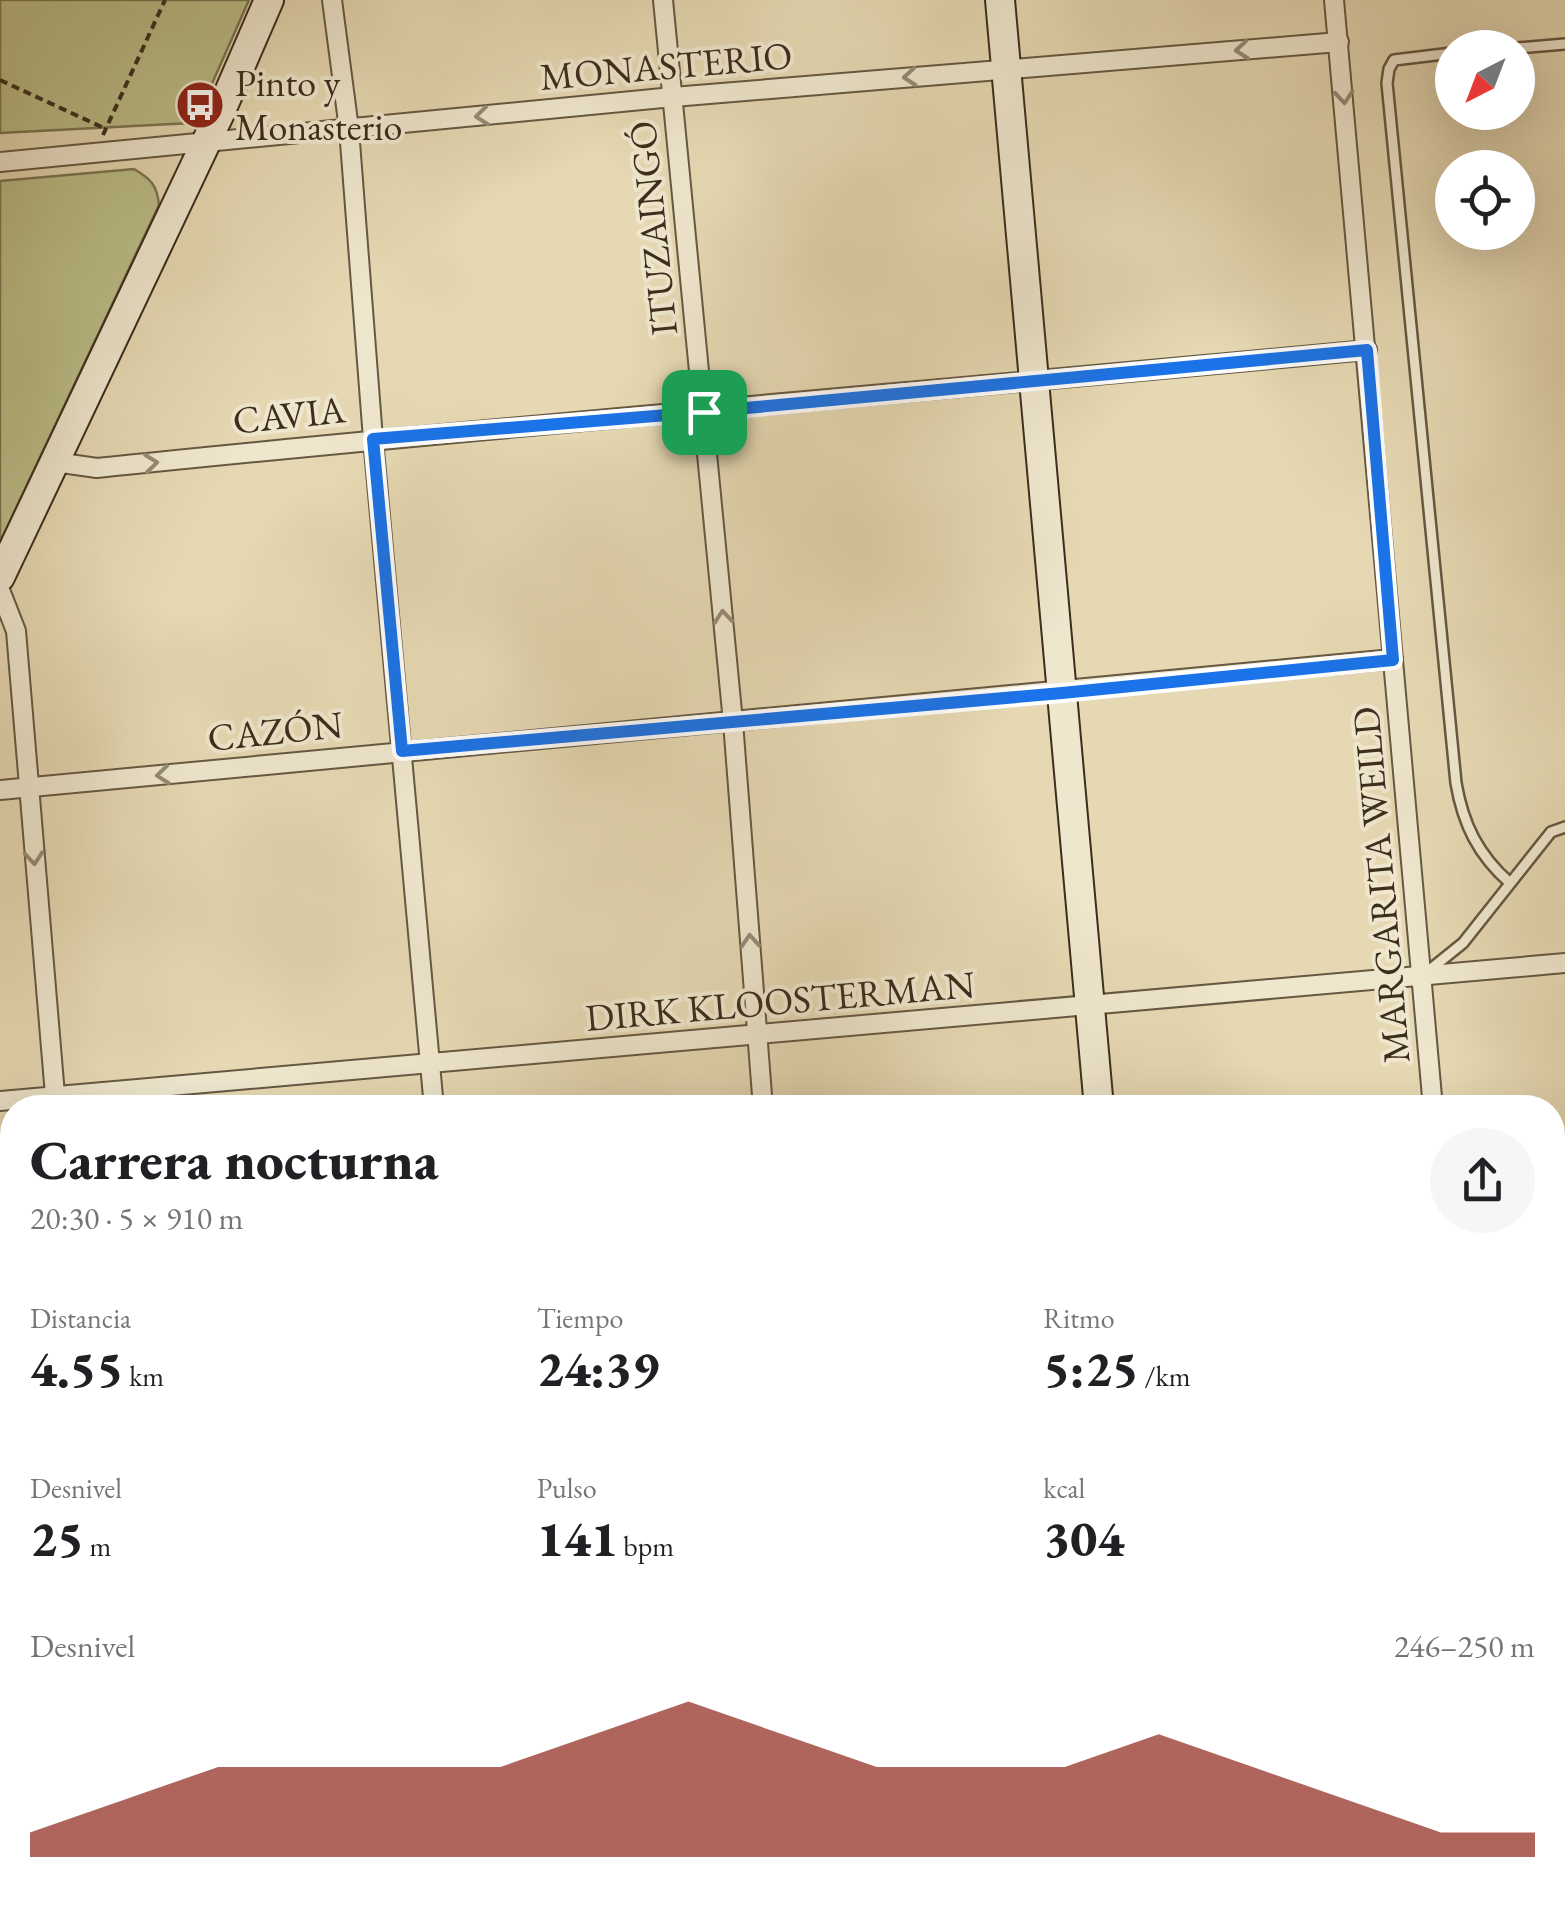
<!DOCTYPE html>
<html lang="es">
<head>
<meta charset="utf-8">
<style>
	:root { --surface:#fff; --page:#f6f6f6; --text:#202124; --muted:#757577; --accent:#8f2418 }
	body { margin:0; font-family:"EB Garamond",serif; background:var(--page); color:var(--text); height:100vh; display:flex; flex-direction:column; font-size:38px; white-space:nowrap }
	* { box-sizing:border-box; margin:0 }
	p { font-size:32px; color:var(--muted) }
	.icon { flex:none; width:55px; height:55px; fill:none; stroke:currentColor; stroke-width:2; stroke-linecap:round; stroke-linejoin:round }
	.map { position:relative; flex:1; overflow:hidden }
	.details { position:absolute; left:0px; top:1095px; width:1565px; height:812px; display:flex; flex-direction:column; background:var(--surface); border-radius:40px 40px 0 0; box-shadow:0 10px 40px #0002 }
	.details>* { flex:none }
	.needle { width:65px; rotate:222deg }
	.controls { position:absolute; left:1435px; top:30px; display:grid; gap:20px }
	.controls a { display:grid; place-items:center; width:100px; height:100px; border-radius:50%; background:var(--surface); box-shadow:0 10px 40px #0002; font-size:50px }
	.pin { position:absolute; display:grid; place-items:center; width:85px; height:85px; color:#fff; margin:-42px; border-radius:20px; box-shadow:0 5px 15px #0006 }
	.round { display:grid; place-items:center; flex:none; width:105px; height:105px; border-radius:52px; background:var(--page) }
	.summary { display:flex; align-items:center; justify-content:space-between; height:170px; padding:0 30px }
	h1 { font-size:55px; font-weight:800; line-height:75px }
	.metrics { display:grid; grid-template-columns:repeat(3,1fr); gap:15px; height:170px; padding:10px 30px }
	.metrics div { display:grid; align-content:center }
	.metrics b { font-size:50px; font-weight:800 }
	.metrics small { font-size:28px; font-weight:400 }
	.metrics p { font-size:28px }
	.chart { height:280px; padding:20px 30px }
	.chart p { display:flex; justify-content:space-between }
	.chart svg { width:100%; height:180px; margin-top:10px; fill:var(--accent); opacity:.7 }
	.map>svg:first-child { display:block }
	.green { fill:#babd88; stroke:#7b7552; stroke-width:2.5 }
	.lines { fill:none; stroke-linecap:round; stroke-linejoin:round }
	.lane-casing { stroke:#665842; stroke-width:14 }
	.street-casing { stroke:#665842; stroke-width:22 }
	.secondary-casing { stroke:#3c2d1d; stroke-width:32 }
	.path { stroke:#3c2d1d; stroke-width:4; stroke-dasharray:8 5; stroke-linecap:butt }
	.lane { stroke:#eee6cd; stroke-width:9 }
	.street { stroke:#eee6cd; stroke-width:18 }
	.secondary { stroke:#eee6cd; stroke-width:28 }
	.oneway { stroke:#958a75 }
	.route-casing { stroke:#fff; stroke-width:20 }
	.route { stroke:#1a73e8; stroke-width:12 }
	.labels { text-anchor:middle; stroke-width:8; stroke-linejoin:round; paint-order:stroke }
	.street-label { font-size:38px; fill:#3c2d1d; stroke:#eee6cd }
	.poi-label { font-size:38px; fill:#3c2d1d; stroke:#eee6cd; text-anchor:start }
</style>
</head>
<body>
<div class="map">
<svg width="1565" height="1907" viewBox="0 0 1565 1907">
	<rect width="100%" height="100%" fill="#e5d8b2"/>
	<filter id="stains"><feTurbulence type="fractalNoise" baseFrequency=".002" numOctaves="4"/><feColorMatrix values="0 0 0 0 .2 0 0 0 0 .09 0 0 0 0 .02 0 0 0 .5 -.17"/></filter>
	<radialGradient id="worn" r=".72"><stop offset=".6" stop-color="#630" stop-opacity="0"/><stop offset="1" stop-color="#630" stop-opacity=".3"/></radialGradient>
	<g class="green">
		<polygon points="0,0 249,0 203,104 191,123 0,133"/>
		<path d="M134,169C151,179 157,185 159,205L0,542V181Z"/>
	</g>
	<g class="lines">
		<g class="lane-casing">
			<g id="lane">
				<polyline points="1517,48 1565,44"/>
				<path d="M1452,53L1394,60L1389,69L1387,83L1456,783C1463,824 1478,855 1510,883"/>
				<polyline points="1427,972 1463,943 1551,832 1565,827"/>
			</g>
		</g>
		<g class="street-casing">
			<g id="street">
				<polyline points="332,0 349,129 373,439 434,1108"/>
				<polyline points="663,0 733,722 763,1108"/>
				<polyline points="1334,0 1433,1108"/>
				<polyline points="0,162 673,97 1339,42"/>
				<path d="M55,462L97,468C520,424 944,390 1367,350"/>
				<polyline points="0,590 16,631 56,1107"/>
				<polyline points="0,790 1393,659"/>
				<polyline points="0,1101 1565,963"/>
				<polyline points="1552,1273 1565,1272"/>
				<polyline points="0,1408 12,1407"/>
				<polyline points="1552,1583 1565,1581"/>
				<polyline points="0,1717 12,1716"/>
				<polyline points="1552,1889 1565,1888"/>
				<polyline points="125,1895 126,1907"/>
				<polyline points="503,1895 504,1907"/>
				<polyline points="835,1895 836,1907"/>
				<polyline points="1507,1895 1508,1907"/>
				<polyline points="1357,1907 1483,1895"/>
			</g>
		</g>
		<g class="secondary-casing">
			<g id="secondary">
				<polyline points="1000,0 1099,1108"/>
				<polyline points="0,577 220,113 269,0"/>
				<polyline points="1168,1895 1169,1907"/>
			</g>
		</g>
		<g class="path">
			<polyline points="0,80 106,129"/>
			<polyline points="103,135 165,0"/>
		</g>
		<use href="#lane" class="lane"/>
		<use href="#street" class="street"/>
		<use href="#secondary" class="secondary"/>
	</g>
	<defs><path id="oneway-chevron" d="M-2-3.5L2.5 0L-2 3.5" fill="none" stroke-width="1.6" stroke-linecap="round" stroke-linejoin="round" transform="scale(2.5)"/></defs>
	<g class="oneway">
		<use href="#oneway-chevron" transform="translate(1242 50) rotate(175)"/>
		<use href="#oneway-chevron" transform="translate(910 77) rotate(175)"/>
		<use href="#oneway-chevron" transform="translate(1344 97) rotate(85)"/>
		<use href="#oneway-chevron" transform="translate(482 116) rotate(174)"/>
		<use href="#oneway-chevron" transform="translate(151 463) rotate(-6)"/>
		<use href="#oneway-chevron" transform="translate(723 617) rotate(-95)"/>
		<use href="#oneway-chevron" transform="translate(163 775) rotate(174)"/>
		<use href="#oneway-chevron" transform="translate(34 858) rotate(85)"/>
		<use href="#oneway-chevron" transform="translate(750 941) rotate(-94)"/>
	</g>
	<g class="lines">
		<g class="route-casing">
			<polygon id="route" points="1367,350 1393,660 1062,693 402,751 373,439 704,412"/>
		</g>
		<use href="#route" class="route"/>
	</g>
	<defs>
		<g id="bus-disc" transform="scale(2.5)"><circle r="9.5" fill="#8f2418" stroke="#eee6cd"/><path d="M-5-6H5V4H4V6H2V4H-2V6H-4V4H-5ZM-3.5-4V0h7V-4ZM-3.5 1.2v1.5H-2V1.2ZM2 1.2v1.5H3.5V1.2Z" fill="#fff"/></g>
	</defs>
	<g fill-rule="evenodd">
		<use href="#bus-disc" x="200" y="105"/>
	</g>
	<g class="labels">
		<g class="street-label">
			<text transform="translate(666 66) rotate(-5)" y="13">MONASTERIO</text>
			<text transform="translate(653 228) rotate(-96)" y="13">ITUZAINGÓ</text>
			<text transform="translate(289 415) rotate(-6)" y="13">CAVIA</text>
			<text transform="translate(275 731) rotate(-6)" y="13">CAZÓN</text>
			<text transform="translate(1381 885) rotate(-95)" y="13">MARGARITA WEILD</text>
			<text transform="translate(780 1001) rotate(-5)" y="13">DIRK KLOOSTERMAN</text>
		</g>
		<g class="poi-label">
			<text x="235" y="96">Pinto y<tspan x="235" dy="44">Monasterio</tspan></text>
		</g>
	</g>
	<rect width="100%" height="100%" filter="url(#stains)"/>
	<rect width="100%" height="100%" fill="url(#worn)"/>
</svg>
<div class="controls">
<a><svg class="needle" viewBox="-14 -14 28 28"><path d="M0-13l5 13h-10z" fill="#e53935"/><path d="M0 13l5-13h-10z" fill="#757577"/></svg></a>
<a><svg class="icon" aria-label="locate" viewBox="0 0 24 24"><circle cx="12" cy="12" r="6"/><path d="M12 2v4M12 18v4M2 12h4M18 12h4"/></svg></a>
</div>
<div class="pin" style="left:704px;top:412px;background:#1e9e55"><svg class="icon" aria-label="arrive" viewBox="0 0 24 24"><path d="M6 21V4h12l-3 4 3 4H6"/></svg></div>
<section class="details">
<div class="summary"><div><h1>Carrera nocturna</h1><p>20:30 · 5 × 910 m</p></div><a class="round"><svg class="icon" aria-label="share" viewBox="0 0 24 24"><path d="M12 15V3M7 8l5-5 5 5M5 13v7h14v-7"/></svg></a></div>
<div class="metrics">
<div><p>Distancia</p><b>4.55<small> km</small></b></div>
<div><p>Tiempo</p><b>24:39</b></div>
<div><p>Ritmo</p><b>5:25<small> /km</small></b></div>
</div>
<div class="metrics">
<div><p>Desnivel</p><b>25<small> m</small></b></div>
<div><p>Pulso</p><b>141<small> bpm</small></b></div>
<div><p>kcal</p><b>304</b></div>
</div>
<div class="chart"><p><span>Desnivel</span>246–250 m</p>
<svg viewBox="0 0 160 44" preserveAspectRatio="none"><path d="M0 44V38L10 30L20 22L30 22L40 22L50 22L60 14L70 6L80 14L90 22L100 22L110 22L120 14L130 22L140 30L150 38L160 38V44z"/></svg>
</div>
</section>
</div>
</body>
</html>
